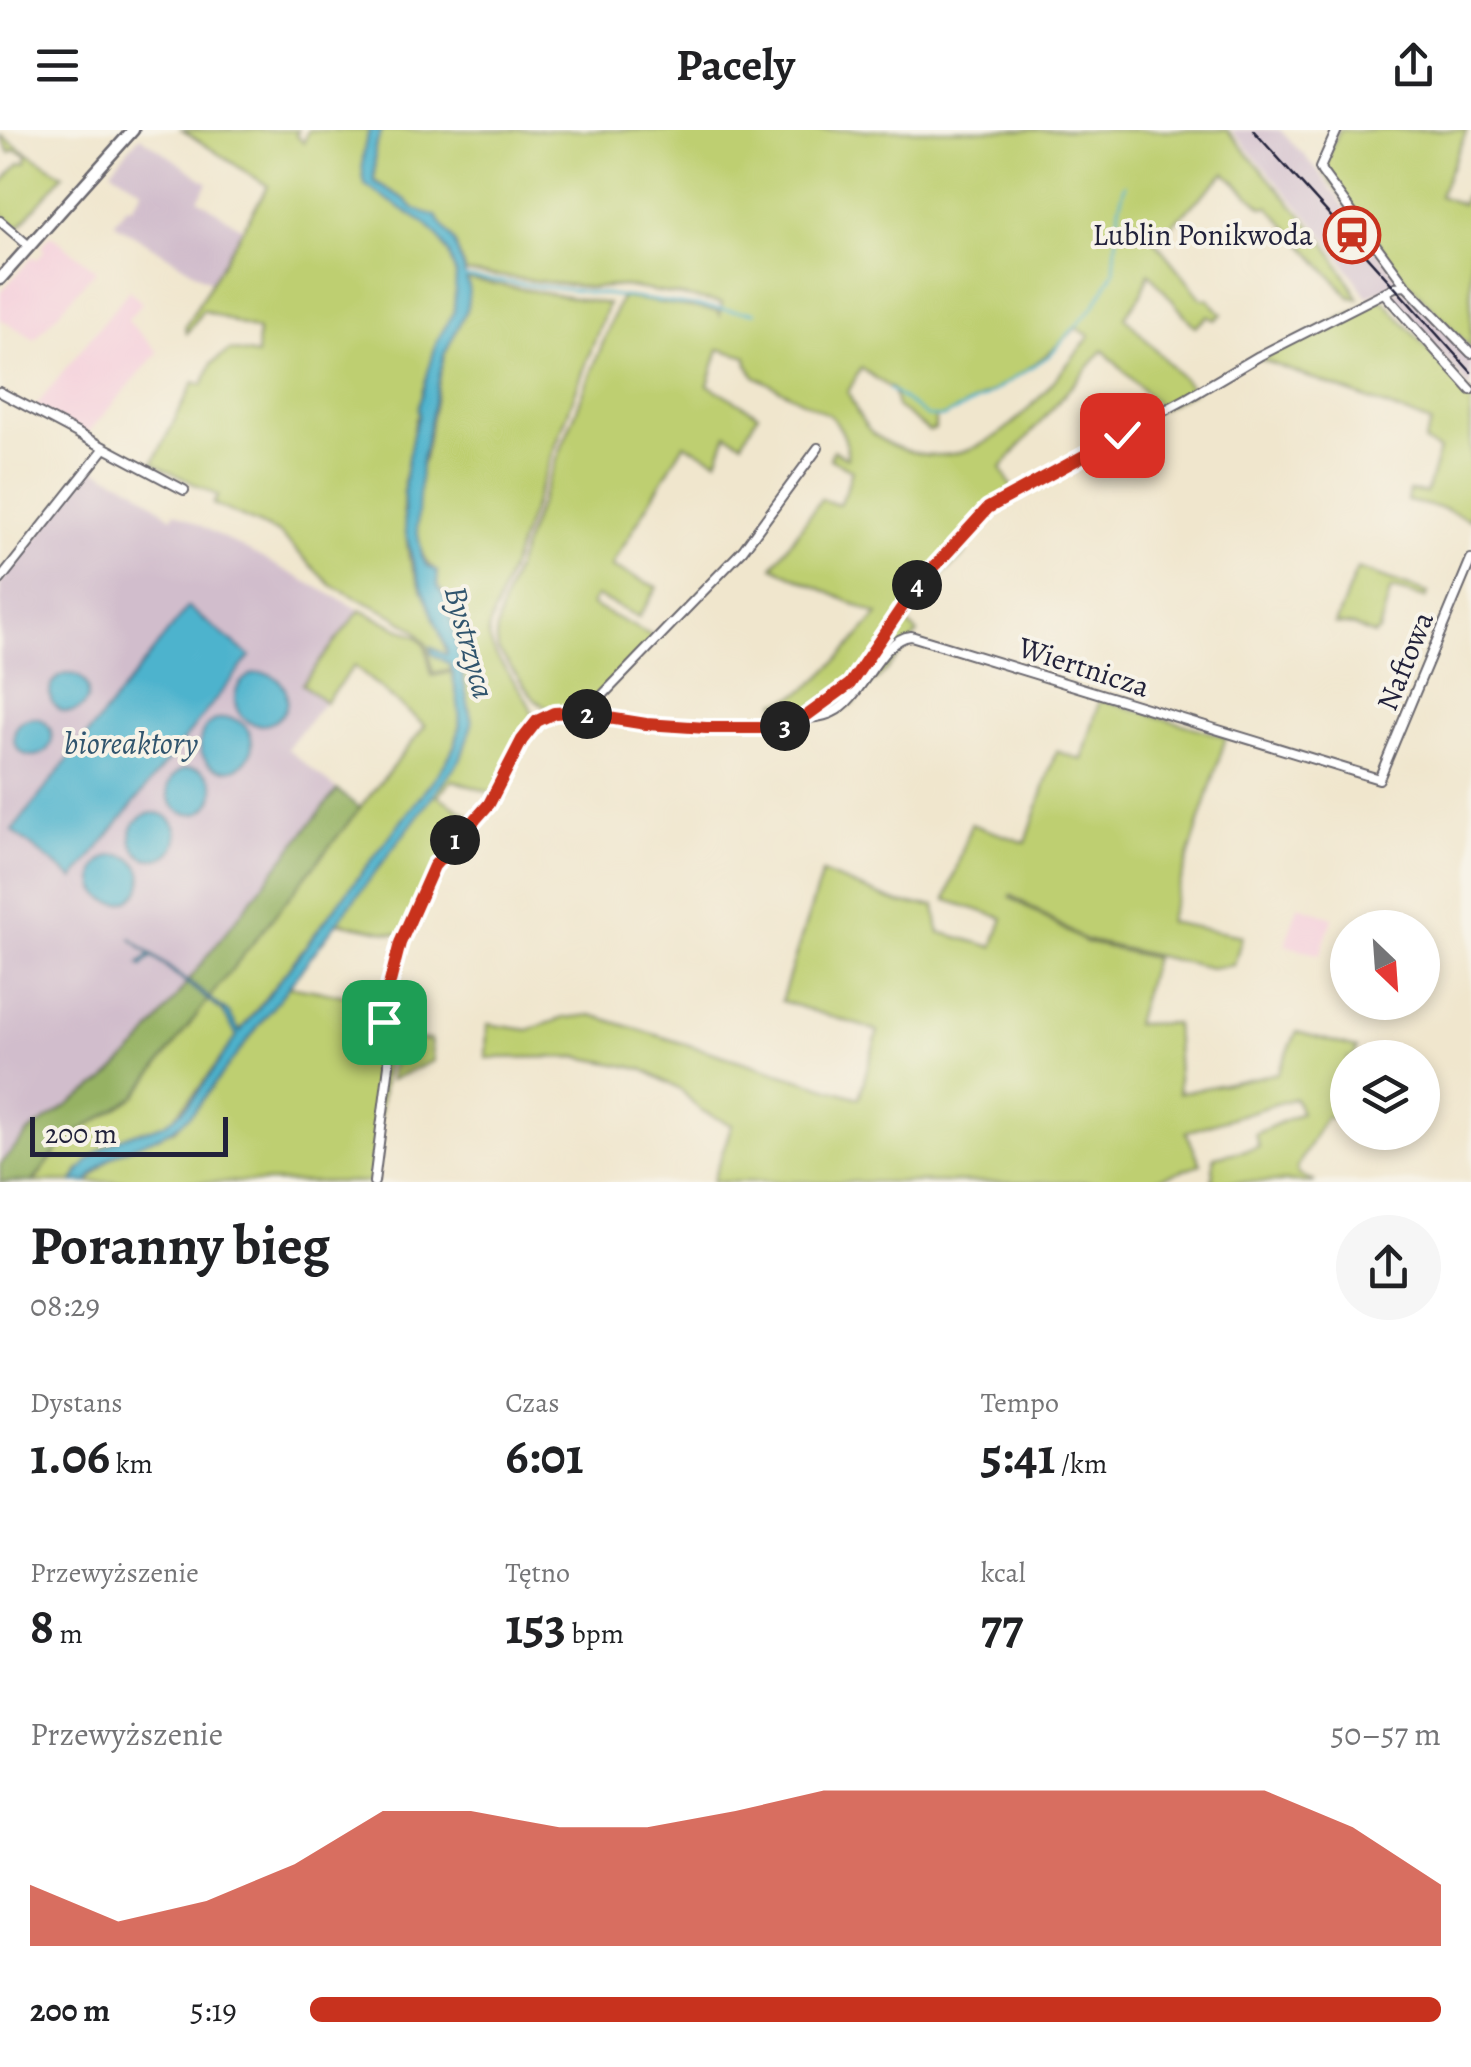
<!DOCTYPE html>
<html lang="pl">
<head>
<meta charset="utf-8">
<style>
	:root { --surface:#fff; --page:#f6f6f6; --text:#202124; --muted:#757577; --accent:#c8321e }
	body { margin:0; font-family:Alegreya,serif; background:var(--page); color:var(--text); height:100vh; display:flex; flex-direction:column; font-size:38px; white-space:nowrap }
	* { box-sizing:border-box; margin:0 }
	p { font-size:32px; color:var(--muted) }
	.icon { flex:none; width:55px; height:55px; fill:none; stroke:currentColor; stroke-width:2; stroke-linecap:round; stroke-linejoin:round }
	.map { position:relative; height:1052px; overflow:hidden }
	.details { display:flex; flex-direction:column; background:var(--surface); flex:1 }
	.details>* { flex:none }
	.needle { width:65px; rotate:155deg }
	.controls { position:absolute; left:1330px; top:780px; display:grid; gap:20px }
	.controls a { display:grid; place-items:center; width:110px; height:110px; border-radius:50%; background:var(--surface); box-shadow:0 5px 15px #0003; font-size:50px }
	.scale { position:absolute; left:30px; bottom:25px; width:198px; box-sizing:border-box; padding-left:10px; border:5px solid #22223b; border-top:0; font-size:28px; line-height:35px; white-space:nowrap; color:#22223b; -webkit-text-stroke:8px #f7f3e8; paint-order:stroke }
	.pin { position:absolute; display:grid; place-items:center; width:85px; height:85px; color:#fff; margin:-42px; border-radius:20px; box-shadow:0 5px 15px #0006 }
	.km { position:absolute; width:50px; height:50px; margin:-25px; border-radius:50%; background:#222; color:#fff; font-size:28px; line-height:50px; text-align:center }
	.round { display:grid; place-items:center; flex:none; width:105px; height:105px; border-radius:52px; background:var(--page) }
	.overview { display:flex; align-items:center; justify-content:space-between; height:170px; padding:0 30px }
	h1 { font-size:55px; font-weight:600; line-height:75px }
	.figures { display:grid; grid-template-columns:repeat(3,1fr); gap:15px; height:170px; padding:10px 30px }
	.figures div { display:grid; align-content:center }
	.figures b { font-size:50px; font-weight:600 }
	.figures small { font-size:28px; font-weight:400 }
	.figures p { font-size:28px }
	.chart { height:280px; padding:20px 30px }
	.chart p { display:flex; justify-content:space-between }
	.chart svg { width:100%; height:180px; margin-top:10px; fill:var(--accent); opacity:.7 }
	ul { padding:0 30px; list-style:none; font-size:32px }
	li { display:grid; grid-template-columns:160px 120px 1fr; align-items:center; height:75px }
	li i { height:25px; border-radius:12px; background:var(--accent) }
	header { display:flex; justify-content:space-between; align-items:center; height:130px; padding:0 30px; background:var(--surface); font-size:45px; font-weight:600 }
	.map>svg:first-child { display:block }
	.built { fill:#f5cfdb }
	.industrial { fill:#d1bdcc }
	.green { fill:#becf71; stroke:#707856; stroke-width:2.5; fill-rule:evenodd }
	.forest { fill:#96b263; stroke:#5c6a4f; stroke-width:2.5 }
	.water { fill:#4eb3cd; stroke:#386a84; stroke-width:2.5 }
	.lines { fill:none; stroke-linecap:round; stroke-linejoin:round }
	.stream { stroke:#4eb3cd; stroke-width:2.5 }
	.minor-casing { stroke:#6a676e; stroke-width:12 }
	.major-casing { stroke:#6a676e; stroke-width:15 }
	.minor { stroke:#fff; stroke-width:8 }
	.major { stroke:#fff; stroke-width:10 }
	.rail { stroke:#22223b; stroke-width:2.5 }
	.route-casing { stroke:#fff; stroke-width:20 }
	.route { stroke:#c8321e; stroke-width:12 }
	.labels { text-anchor:middle; stroke-width:8; stroke-linejoin:round; paint-order:stroke }
	.poi-label { font-size:30px; fill:#22223b; stroke:#f7f3e8; text-anchor:end }
	.street-label { font-size:30px; fill:#22223b; stroke:#f7f3e8 }
	.water-label { font-size:32px; font-style:italic; fill:#31556e; stroke:#f7f3e8 }
</style>
</head>
<body>
<header><svg class="icon" aria-label="menu" viewBox="0 0 24 24"><path d="M4 6h16M4 12h16M4 18h16"/></svg>Pacely<svg class="icon" aria-label="share" viewBox="0 0 24 24"><path d="M12 15V3M7 8l5-5 5 5M5 13v7h14v-7"/></svg></header>
<div class="map">
<svg width="1471" height="1052" viewBox="0 0 1471 1052">
	<rect width="100%" height="100%" fill="#f7f3e8"/>
	<filter id="ink" filterUnits="userSpaceOnUse"><feTurbulence type="fractalNoise" baseFrequency=".01" numOctaves="2"/><feDisplacementMap in="SourceGraphic" scale="20" xChannelSelector="R" yChannelSelector="G"/><feConvolveMatrix kernelMatrix="1 2 1 2 8 2 1 2 1" color-interpolation-filters="sRGB"/></filter>
	<filter id="wash" filterUnits="userSpaceOnUse"><feTurbulence type="fractalNoise" baseFrequency=".0048" numOctaves="4" result="noise"/><feDisplacementMap in="SourceGraphic" scale="40" xChannelSelector="R" yChannelSelector="G"/><feGaussianBlur stdDeviation="2.25" result="paint"/><feColorMatrix in="noise" values="0 0 0 0 0 0 0 0 0 0 0 0 0 0 0 0 0 1.4 0 .05"/><feComposite in="paint" operator="in"/></filter>
	<g filter="url(#wash)">
		<rect width="100%" height="100%" fill="#f0e6cd"/>
		<g class="built">
			<polygon points="51,105 96,140 35,209 0,189 0,163 32,127 38,129 44,121 42,116"/>
			<polygon points="129,160 142,173 127,190 158,222 87,304 35,277"/>
			<polygon points="1298,776 1333,787 1320,825 1285,815"/>
		</g>
		<g class="industrial">
			<polygon points="1231,0 1280,0 1314,36 1401,152 1367,167 1329,111"/>
			<polygon points="140,6 208,53 198,69 243,99 211,152 114,93 127,76 132,77 143,60 111,40"/>
			<polygon points="1398,160 1404,160 1471,226 1471,260 1391,165"/>
			<polygon points="93,338 136,359 171,387 175,382 360,480 408,501 353,536 287,619 360,678 208,870 64,1011 33,1052 0,1052 0,454"/>
		</g>
		<g class="green">
			<path d="M182,0H298L296,5L304,13L308,0H370C363,15 361,38 365,55L425,93L437,105L449,124L456,145L454,182L437,211L418,278L419,287H416L404,350L403,379L409,428L422,460L430,471L452,540L433,544L427,515L414,499L392,485L331,455L279,403L213,374L218,366L153,333L194,252L203,255L212,233L230,220L257,225L258,201L203,180L187,203L185,197L268,56Z"/>
			<path d="M382,0H1227L1326,113L1359,169L1350,167L1269,77H1262L1225,43L1155,111L1202,169H1208L1222,184L1215,190L1208,186L1195,197L1149,143L1141,164L1125,187L1194,261L1161,279L1103,220L1001,338L1013,359L1001,366L962,412L966,423L928,459L922,458L901,488L918,503L879,548L865,556L853,574L846,577L839,569L858,549L855,545C830,566 808,584 776,595V572C811,569 854,510 878,485L773,437L821,369L838,375C850,360 845,356 852,340L830,329L833,320L847,328C848,311 841,296 829,285L755,246L748,236L747,227L719,219L708,255L758,284L742,312L727,304L717,330L684,314L611,437L657,457L639,487L596,466L591,475L656,508L587,578H547L535,570L498,520L496,504L501,479L530,398L621,167L718,181L720,185L722,173L624,156L592,158L465,142L454,111L436,86L414,79L406,70L374,51L375,17ZM1076,198L1090,206C1046,259 993,343 912,322C874,312 862,297 848,262L861,238L893,260L897,277L929,301L935,299V287H943C992,264 1038,237 1076,198Z"/>
			<polygon points="1339,0 1467,0 1439,66 1462,74 1471,54 1471,219 1405,149 1324,42 1324,36"/>
			<polygon points="0,5 63,45 18,98 0,83 0,55 19,33 26,32 27,24 14,19 10,23"/>
			<path d="M467,149L608,174L488,500C491,534 524,553 533,585L494,664L452,650L438,666L473,688L437,735L402,805L337,792L461,628L472,593L447,467L438,456L437,441C405,422 420,365 421,334L424,329L444,225L467,179Z"/>
			<polygon points="1377,170 1383,170 1471,267 1471,390 1445,379 1407,371 1409,361 1426,363 1439,320 1424,312 1431,293 1260,229"/>
			<polygon points="1357,439 1428,463 1426,468 1391,459 1379,501 1374,505 1354,496 1335,494"/>
			<path d="M360,480L416,506L425,515L432,546L452,542C462,585 466,600 442,639L239,902L229,883L209,868L425,596L354,536L325,572L302,554Z"/>
			<polygon points="1100,569 1226,607 1168,792 1242,806 1234,835 1211,838 1085,810 1011,765 1010,767 1085,812 1154,828 1135,894 1175,893 1179,963 1278,943 1297,902 1357,918 1354,927 1348,928 1347,945 1333,988 1325,987 1297,1038 1298,1044 1315,1052 1212,1052 1214,1027 1259,1017 1255,1004 1301,983 1295,968 1186,1002 1201,1034 1148,1052 712,1052 732,995 700,980 682,961 642,939 579,927 486,928 487,894 528,900 564,888 592,885 859,968 878,901 781,871 822,743 899,773 935,776 939,802 993,817 1003,788 946,770 971,694 1026,713 1056,621 1082,630"/>
			<polygon points="289,856 386,873 388,916 371,1052 88,1052 113,1024 174,1000 199,974"/>
			<polygon points="208,870 226,885 237,906 200,957 171,990 158,998 137,1002 79,1040 73,1052 34,1052 64,1011 136,966"/>
			<polygon points="389,908 430,910 433,931 390,950 393,928"/>
		</g>
		<g class="forest">
			<polygon points="337,660 360,678 209,868 188,851"/>
			<polygon points="187,853 208,870 136,966 64,1011 33,1052 0,1052 0,1035 29,1002 105,950 142,913"/>
		</g>
		<g class="water">
			<path d="M370,0H382L375,17L374,51L406,70L414,79L436,86L454,111L469,157L467,179L444,225L421,335L417,398L422,426L426,435L437,441L438,456L449,475L472,594L461,628L451,642L194,981C158,1020 117,1007 88,1052H73C85,1029 108,1012 132,1004C145,1000 158,999 169,991C198,972 216,933 237,906L223,882L152,826L142,836L139,834L150,824L130,808L229,883L240,902L442,638C469,599 459,583 452,540L450,534L432,524L431,517L446,525L447,521C419,447 392,406 409,323C412,311 414,295 419,286L418,278L437,211L454,182L456,145L449,124L437,105L424,93L365,55C360,39 363,15 370,0Z"/>
			<polygon points="188,477 250,526 74,749 12,701"/>
			<circle cx="261" cy="569" r="26"/>
			<circle cx="69" cy="563" r="19"/>
			<circle cx="226" cy="614" r="26"/>
			<circle cx="33" cy="607" r="19"/>
			<circle cx="191" cy="661" r="23"/>
			<circle cx="154" cy="706" r="23"/>
			<circle cx="118" cy="749" r="24"/>
		</g>
		<g class="lines">
			<g class="stream">
				<polyline points="464,147 755,183"/>
				<polyline points="889,259 927,286 943,287 985,267 1049,226 1094,176 1114,142 1119,77 1125,55"/>
			</g>
		</g>
	</g>
	<g filter="url(#ink)">
		<g class="lines">
			<g class="minor-casing">
				<g id="minor">
					<polyline points="1337,0 1320,38 1322,42 1406,156 1471,223"/>
					<polyline points="0,91 29,116"/>
					<polyline points="1384,163 1471,260"/>
					<polyline points="0,262 184,360"/>
					<polyline points="0,450 104,319"/>
					<polyline points="592,585 594,574 743,420 818,318"/>
					<path d="M809,588C817,587 826,586 833,582C863,568 879,509 911,506L1379,649L1471,429"/>
					<polyline points="374,1052 389,935 385,877 405,797 437,731 489,673 529,600 544,586 565,582 706,599 772,599 797,591 850,554 915,458 994,373 1186,269 1259,226 1395,157 1406,156"/>
				</g>
			</g>
			<g class="major-casing">
				<polyline id="major" points="0,149 133,0"/>
			</g>
			<use href="#minor" class="minor"/>
			<use href="#major" class="major"/>
			<polyline class="rail" points="1253,0 1471,242"/>
		</g>
	</g>
	<g class="lines" filter="url(#ink)">
		<g class="route-casing">
			<polyline id="route" points="384,892 388,860 400,813 434,736 489,674 522,610 537,591 554,583 571,582 646,594 706,598 776,598 798,592 850,554 915,458 988,378 1122,305"/>
		</g>
		<use href="#route" class="route"/>
	</g>
	<defs>
		<g id="station-ring" transform="scale(2.875)"><circle r="9.5" fill="#f7f3e8" stroke="#c8321e" stroke-width="1.5"/><path d="M-3-6H3Q5-6 5-4V2Q5 4 3 4L4.5 6H3L1.5 4h-3L-3 6H-4.5L-3 4Q-5 4-5 2V-4Q-5-6-3-6ZM-3.5-4v3h7v-3ZM-3.5 1v1.5H-2V1ZM2 1v1.5H3.5V1Z" fill="#c8321e"/></g>
	</defs>
	<g fill-rule="evenodd">
		<use href="#station-ring" x="1352" y="105"/>
	</g>
	<g class="labels">
		<g class="poi-label">
			<text x="1313" y="115">Lublin Ponikwoda</text>
		</g>
		<g class="street-label">
			<text transform="translate(1405 531) rotate(-68)" y="10">Naftowa</text>
			<text transform="translate(1084 537) rotate(18)" y="10">Wiertnicza</text>
		</g>
		<g class="water-label">
			<text transform="translate(470 512) rotate(75)" y="11">Bystrzyca</text>
			<text x="131" y="624">bioreaktory</text>
		</g>
	</g>
</svg>
<div class="controls">
<a><svg class="needle" viewBox="-14 -14 28 28"><path d="M0-13l5 13h-10z" fill="#e53935"/><path d="M0 13l5-13h-10z" fill="#757577"/></svg></a>
<a><svg class="icon" aria-label="layers" viewBox="0 0 24 24"><path d="M12 4l9 5-9 5-9-5zM3 14l9 5 9-5"/></svg></a>
</div>
<div class="scale">200 m</div>
<div class="pin" style="left:384px;top:892px;background:#1e9e55"><svg class="icon" aria-label="arrive" viewBox="0 0 24 24"><path d="M6 21V4h12l-3 4 3 4H6"/></svg></div>
<div class="pin" style="left:1122px;top:305px;background:#d93025"><svg class="icon" aria-label="check" viewBox="0 0 24 24"><path d="M5 12l5 5 9-10"/></svg></div>
<b class="km" style="left:455px;top:710px">1</b>
<b class="km" style="left:587px;top:584px">2</b>
<b class="km" style="left:785px;top:596px">3</b>
<b class="km" style="left:917px;top:455px">4</b>
</div>
<section class="details">
<div class="overview"><div><h1>Poranny bieg</h1><p>08:29</p></div><a class="round"><svg class="icon" aria-label="share" viewBox="0 0 24 24"><path d="M12 15V3M7 8l5-5 5 5M5 13v7h14v-7"/></svg></a></div>
<div class="figures">
<div><p>Dystans</p><b>1.06<small> km</small></b></div>
<div><p>Czas</p><b>6:01</b></div>
<div><p>Tempo</p><b>5:41<small> /km</small></b></div>
</div>
<div class="figures">
<div><p>Przewyższenie</p><b>8<small> m</small></b></div>
<div><p>Tętno</p><b>153<small> bpm</small></b></div>
<div><p>kcal</p><b>77</b></div>
</div>
<div class="chart"><p><span>Przewyższenie</span>50–57 m</p>
<svg viewBox="0 0 160 44" preserveAspectRatio="none"><path d="M0 44V29L10 38L20 33L30 24L40 11L50 11L60 15L70 15L80 11L90 6L100 6L110 6L120 6L130 6L140 6L150 15L160 29V44z"/></svg>
</div>
<ul>
<li><b>200 m</b>5:19<i style="width:100%"></i></li>
</ul>
</section>
</body>
</html>
